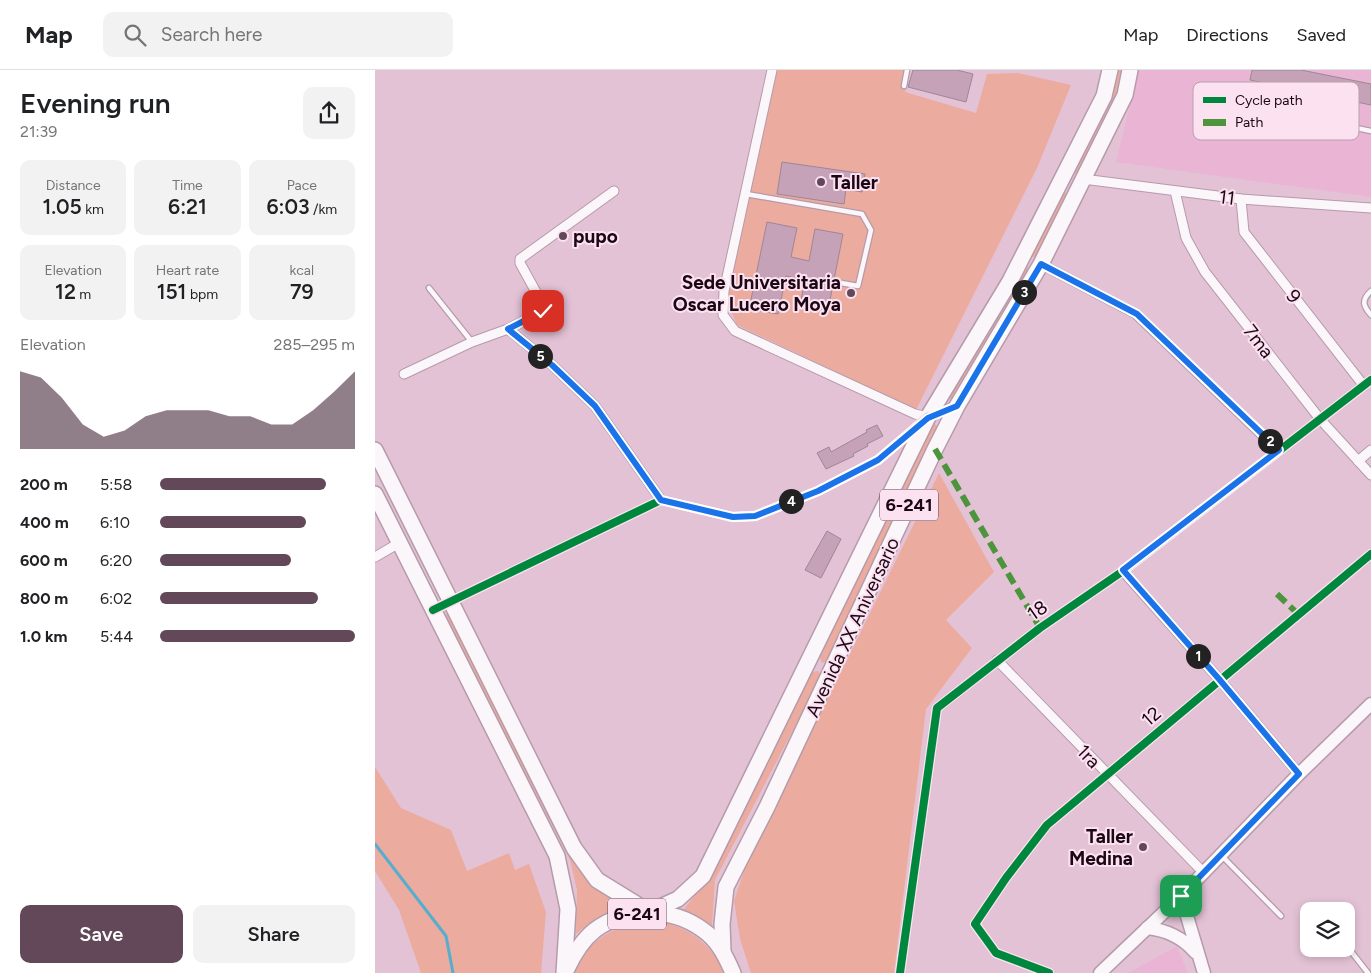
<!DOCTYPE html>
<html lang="en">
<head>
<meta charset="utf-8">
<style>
	:root { --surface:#fff; --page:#f2f2f2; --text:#202124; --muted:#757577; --line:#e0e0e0; --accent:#624858 }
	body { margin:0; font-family:Figtree,sans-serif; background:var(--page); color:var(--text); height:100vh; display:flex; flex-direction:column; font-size:19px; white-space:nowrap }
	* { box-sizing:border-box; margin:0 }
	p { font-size:16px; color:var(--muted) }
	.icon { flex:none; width:28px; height:28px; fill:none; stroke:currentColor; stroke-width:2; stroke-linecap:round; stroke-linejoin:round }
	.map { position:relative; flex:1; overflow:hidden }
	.panel { display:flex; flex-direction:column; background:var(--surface); width:375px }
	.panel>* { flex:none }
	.tools { position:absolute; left:925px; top:832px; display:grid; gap:10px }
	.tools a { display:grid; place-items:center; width:55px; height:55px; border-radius:10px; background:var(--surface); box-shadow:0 2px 8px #0003; font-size:25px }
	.pin { position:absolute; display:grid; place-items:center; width:42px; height:42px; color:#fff; margin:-21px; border-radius:10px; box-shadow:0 2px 8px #0006 }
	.km { position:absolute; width:25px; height:25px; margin:-12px; border-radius:50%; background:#222; color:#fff; font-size:14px; line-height:25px; text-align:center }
	.round { display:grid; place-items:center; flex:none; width:52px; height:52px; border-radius:10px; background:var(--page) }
	.head { display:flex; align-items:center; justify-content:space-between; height:85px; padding:0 20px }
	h1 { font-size:28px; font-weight:600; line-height:38px }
	.stats { display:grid; grid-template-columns:repeat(3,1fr); gap:8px; height:85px; padding:5px 20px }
	.stats div { display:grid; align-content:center; border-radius:10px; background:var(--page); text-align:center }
	.stats b { font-size:21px; font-weight:600 }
	.stats small { font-size:14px; font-weight:400 }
	.stats p { font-size:14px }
	.chart { height:140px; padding:10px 20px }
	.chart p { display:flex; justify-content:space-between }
	.chart svg { width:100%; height:90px; margin-top:5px; fill:var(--accent); opacity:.7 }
	.action { display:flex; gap:10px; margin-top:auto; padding:10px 20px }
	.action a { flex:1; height:58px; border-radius:10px; background:var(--accent); color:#fff; font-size:20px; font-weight:600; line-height:58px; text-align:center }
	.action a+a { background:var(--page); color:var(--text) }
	ul { padding:0 20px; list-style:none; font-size:16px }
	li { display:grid; grid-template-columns:80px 60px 1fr; align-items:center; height:38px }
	li i { height:12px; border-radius:6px; background:var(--accent) }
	header { display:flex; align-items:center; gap:30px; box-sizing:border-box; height:70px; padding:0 25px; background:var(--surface); border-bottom:1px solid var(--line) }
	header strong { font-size:24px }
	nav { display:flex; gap:28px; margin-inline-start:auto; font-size:18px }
	.search { width:350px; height:45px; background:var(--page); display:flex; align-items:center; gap:12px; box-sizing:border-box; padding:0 18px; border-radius:10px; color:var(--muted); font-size:19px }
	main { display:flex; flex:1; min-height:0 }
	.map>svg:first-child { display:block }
	.built { fill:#eab5d4 }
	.green { fill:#ebab9f }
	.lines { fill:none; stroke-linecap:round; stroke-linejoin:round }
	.stream { stroke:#57adce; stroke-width:3 }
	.building { fill:#c5a2b8; stroke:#9f8695 }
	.service-casing { stroke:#b59baa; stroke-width:7 }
	.minor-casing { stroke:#b59baa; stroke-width:11 }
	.secondary-casing { stroke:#b59baa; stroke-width:15 }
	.primary-casing { stroke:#b59baa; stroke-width:18 }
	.trunk-casing { stroke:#b59baa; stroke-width:18 }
	.service { stroke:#fbf6f9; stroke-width:4.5 }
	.minor { stroke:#fbf6f9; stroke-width:9 }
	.secondary { stroke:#fbf6f9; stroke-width:12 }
	.primary { stroke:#fbf6f9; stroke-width:15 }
	.trunk { stroke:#fbf6f9; stroke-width:15 }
	.quiet { stroke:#4c953d; stroke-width:6; stroke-dasharray:12 6; stroke-linecap:butt }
	.cycleway-casing { stroke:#fce2f0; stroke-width:11 }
	.cycleway { stroke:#00873e; stroke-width:8 }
	.route-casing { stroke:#fff; stroke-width:10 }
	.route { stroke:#1a73e8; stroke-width:6 }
	.poi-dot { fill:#624858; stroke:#fce2f0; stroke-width:2 }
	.labels { text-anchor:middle; stroke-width:4; stroke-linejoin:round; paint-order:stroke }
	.shield { fill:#fce2f0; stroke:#5f4956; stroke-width:1 }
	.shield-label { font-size:18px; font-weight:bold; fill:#1c0714 }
	.poi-label { font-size:19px; font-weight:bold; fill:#1c0714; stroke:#fce2f0; text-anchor:start }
	.street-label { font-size:19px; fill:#1c0714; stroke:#fce2f0 }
	.key { fill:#fce2f0; stroke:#b9a0ae; stroke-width:1 }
	.key-label { font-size:14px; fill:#1c0714 }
</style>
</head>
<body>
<header>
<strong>Map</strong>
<div class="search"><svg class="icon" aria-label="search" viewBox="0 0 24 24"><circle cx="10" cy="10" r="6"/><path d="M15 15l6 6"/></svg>Search here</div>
<nav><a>Map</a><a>Directions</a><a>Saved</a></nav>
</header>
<main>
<section class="panel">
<div class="head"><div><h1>Evening run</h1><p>21:39</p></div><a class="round"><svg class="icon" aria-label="share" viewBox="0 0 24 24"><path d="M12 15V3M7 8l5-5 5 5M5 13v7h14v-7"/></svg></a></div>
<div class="stats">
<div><p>Distance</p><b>1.05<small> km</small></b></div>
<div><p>Time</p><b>6:21</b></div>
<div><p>Pace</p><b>6:03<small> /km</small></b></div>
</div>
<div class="stats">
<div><p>Elevation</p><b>12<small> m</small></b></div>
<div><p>Heart rate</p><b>151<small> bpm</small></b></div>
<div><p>kcal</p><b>79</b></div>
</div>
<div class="chart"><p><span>Elevation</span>285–295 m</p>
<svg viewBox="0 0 160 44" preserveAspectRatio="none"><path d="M0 44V6L10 9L20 19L30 32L40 38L50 35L60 28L70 25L80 25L90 25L100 28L110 28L120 32L130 32L140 25L150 16L160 6V44z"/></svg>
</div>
<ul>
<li><b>200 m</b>5:58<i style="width:85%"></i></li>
<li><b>400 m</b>6:10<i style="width:75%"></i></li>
<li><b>600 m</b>6:20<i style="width:67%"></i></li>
<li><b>800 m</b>6:02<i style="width:81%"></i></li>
<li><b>1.0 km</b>5:44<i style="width:100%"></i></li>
</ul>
<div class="action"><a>Save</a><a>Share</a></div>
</section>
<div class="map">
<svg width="996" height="903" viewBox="0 0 996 903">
	<rect width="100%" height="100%" fill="#e4c2d6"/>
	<g class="built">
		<polygon points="763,0 996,0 996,127 741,92"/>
		<polygon points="802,876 813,903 753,903"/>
	</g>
	<g class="green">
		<polygon points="402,0 535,0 530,22 601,43 612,4 643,3 696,15 662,98 541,340 362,255 352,232 370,140"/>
		<polygon points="739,0 747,0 742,24 703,102 696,105"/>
		<polygon points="685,123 691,123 691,131 664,186 658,187 655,182"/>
		<polygon points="652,196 655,202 582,326 575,329 572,326 646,199"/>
		<polygon points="560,354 563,358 453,591 447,593 445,588 552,357"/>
		<polygon points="564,403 619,502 571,550 597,578 551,639 519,903 376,903 365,869 359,831 371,795"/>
		<path d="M74,543L200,790L254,837C233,843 217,850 201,864L202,820L195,790L69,546Z"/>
		<polygon points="443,601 446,606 340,810 337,855 307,842 332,809 437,602"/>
		<polygon points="0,697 26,738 76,760 92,801 134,783 140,800 154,794 171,842 166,903 46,903 24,840 0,801"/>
		<path d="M265,851C272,852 281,852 288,853C313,856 341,878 348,903H199C212,871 233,860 265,851Z"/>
	</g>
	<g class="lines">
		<polyline class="stream" points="0,774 71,866 78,903"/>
	</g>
	<g class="building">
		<polygon points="538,0 582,0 598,4 591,32 533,17"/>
		<polygon points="877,0 926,0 996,14 996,35 875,10"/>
		<polygon points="407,92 490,104 487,122 471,119 469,134 402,124"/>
		<polygon points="392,152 422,158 416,187 434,191 440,159 468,164 453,240 425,235 430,210 411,206 403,244 374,239"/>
		<polygon points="502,355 508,366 492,374 493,376 478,384 479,386 451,399 442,383 454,377 456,382 492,362 491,360"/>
		<polygon points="452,461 466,469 446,508 430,500"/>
	</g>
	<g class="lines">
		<g class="service-casing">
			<g id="service">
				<polyline points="529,16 532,0"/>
				<polyline points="844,29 996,61"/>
				<polyline points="371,124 487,144 496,160 483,216 466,213"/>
				<polyline points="54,218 97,272"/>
				<path d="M996,221C986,230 988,236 996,245"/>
				<polyline points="847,786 906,846"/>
				<polyline points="971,875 993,903"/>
			</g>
		</g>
		<g class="minor-casing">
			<g id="minor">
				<polyline points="397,0 349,221 348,245 360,261 540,344 553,347 581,336"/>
				<polyline points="708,109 866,129 996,138"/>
				<polyline points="800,121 811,168 830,202 945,349 996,405"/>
				<polyline points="866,129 869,162 989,316"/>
				<polyline points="666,194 761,244 904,381"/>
				<polyline points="133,259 177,295 220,336 286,430"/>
				<polyline points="29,304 97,272 133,259 168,241 167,233 145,193 145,189 239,121"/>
				<polyline points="983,391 996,380"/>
				<polyline points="0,487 24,473"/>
				<polyline points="748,501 844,609 924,704"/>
				<polyline points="58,540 286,430 357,447 380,446 443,421 503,390 547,352"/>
				<polyline points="622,590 828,802"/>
				<polyline points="525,903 562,638 665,558 748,501 996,310"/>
				<polyline points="674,903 621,883 600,854 631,808 672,755 996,484"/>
			</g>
		</g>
		<g class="secondary-casing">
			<g id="secondary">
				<polyline points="806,826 829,903"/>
				<path d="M772,858C792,860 807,867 820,882"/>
				<polyline points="725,903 806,826 924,704 996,634"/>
			</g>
		</g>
		<g class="primary-casing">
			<g id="primary">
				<polyline points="274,842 303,829 328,806 553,347 635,211 729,26 735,0"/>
				<polyline points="348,882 347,854 351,817 392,737 560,379 582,336 666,194 750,25 755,0"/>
				<path d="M190,903C197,887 206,871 220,860C251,837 297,837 328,860C343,870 351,887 358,903"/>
			</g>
		</g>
		<g class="trunk-casing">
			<g id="trunk">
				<polyline points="0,380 199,778 222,810 274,842"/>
				<polyline points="0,424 182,786 193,839 189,903"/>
			</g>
		</g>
		<use href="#service" class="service"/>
		<use href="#minor" class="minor"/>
		<use href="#secondary" class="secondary"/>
		<use href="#primary" class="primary"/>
		<use href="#trunk" class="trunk"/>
		<g class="quiet">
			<polyline points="560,379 665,558"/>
			<polyline points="902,524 924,545"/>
		</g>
		<g class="cycleway-casing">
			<g id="cycleway">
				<polyline points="58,540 286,430 357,447 380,446 443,421 503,390 553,347"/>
				<polyline points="525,903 562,638 665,558 748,501 996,310"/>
				<polyline points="674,903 621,883 600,854 631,808 672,755 996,484"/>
			</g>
		</g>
		<use href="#cycleway" class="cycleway"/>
	</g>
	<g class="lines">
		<g class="route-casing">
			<polyline id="route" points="168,241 133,259 177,295 220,336 286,430 358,447 380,446 443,421 503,390 553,348 582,336 666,194 762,244 904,380 748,500 844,609 924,704 806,826"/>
		</g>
		<use href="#route" class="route"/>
	</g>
	<g class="poi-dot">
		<circle cx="446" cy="112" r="5"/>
		<circle cx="188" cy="166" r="5"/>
		<circle cx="476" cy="223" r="5"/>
		<circle cx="768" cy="777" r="5"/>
	</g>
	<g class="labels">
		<g class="shield">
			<rect x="505" y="419.5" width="58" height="31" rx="4"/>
			<rect x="233" y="828.5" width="58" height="31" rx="4"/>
		</g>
		<g class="shield-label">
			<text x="534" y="441">6-241</text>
			<text x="262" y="850">6-241</text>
		</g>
		<g class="poi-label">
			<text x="456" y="119">Taller</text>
			<text x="198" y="173">pupo</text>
			<text x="466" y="219" text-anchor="end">Sede Universitaria<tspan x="466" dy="22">Oscar Lucero Moya</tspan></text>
			<text x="758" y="773" text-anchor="end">Taller<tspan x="758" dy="22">Medina</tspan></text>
		</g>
		<g class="street-label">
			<text transform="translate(852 127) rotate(7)" y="7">11</text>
			<text transform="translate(919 226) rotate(52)" y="7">9</text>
			<text transform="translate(884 271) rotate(52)" y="7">7ma</text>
			<text transform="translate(662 540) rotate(-35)" y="7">18</text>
			<text transform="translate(477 557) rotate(-65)" y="7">Avenida XX Aniversario</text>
			<text transform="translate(776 646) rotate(-41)" y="7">12</text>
			<text transform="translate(714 686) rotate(46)" y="7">1ra</text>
		</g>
	</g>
	<rect x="818" y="12" width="166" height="58" rx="8" class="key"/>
	<rect x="828" y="27" width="23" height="6" fill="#00873e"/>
	<rect x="828" y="49" width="23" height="7" fill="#4c953d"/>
	<g class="key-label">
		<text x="860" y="35">Cycle path</text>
		<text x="860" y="57">Path</text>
	</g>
</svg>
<div class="tools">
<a><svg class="icon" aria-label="layers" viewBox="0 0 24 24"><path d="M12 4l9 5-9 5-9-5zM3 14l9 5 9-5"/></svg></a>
</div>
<div class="pin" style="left:806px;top:826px;background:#1e9e55"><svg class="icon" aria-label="arrive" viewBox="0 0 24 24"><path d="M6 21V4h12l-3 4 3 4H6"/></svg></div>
<div class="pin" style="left:168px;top:241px;background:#d93025"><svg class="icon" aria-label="check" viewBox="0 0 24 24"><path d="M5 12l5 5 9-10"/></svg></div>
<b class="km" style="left:823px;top:586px">1</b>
<b class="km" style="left:895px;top:371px">2</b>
<b class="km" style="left:649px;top:222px">3</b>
<b class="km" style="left:416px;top:431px">4</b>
<b class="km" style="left:165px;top:286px">5</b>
</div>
</main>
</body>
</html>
